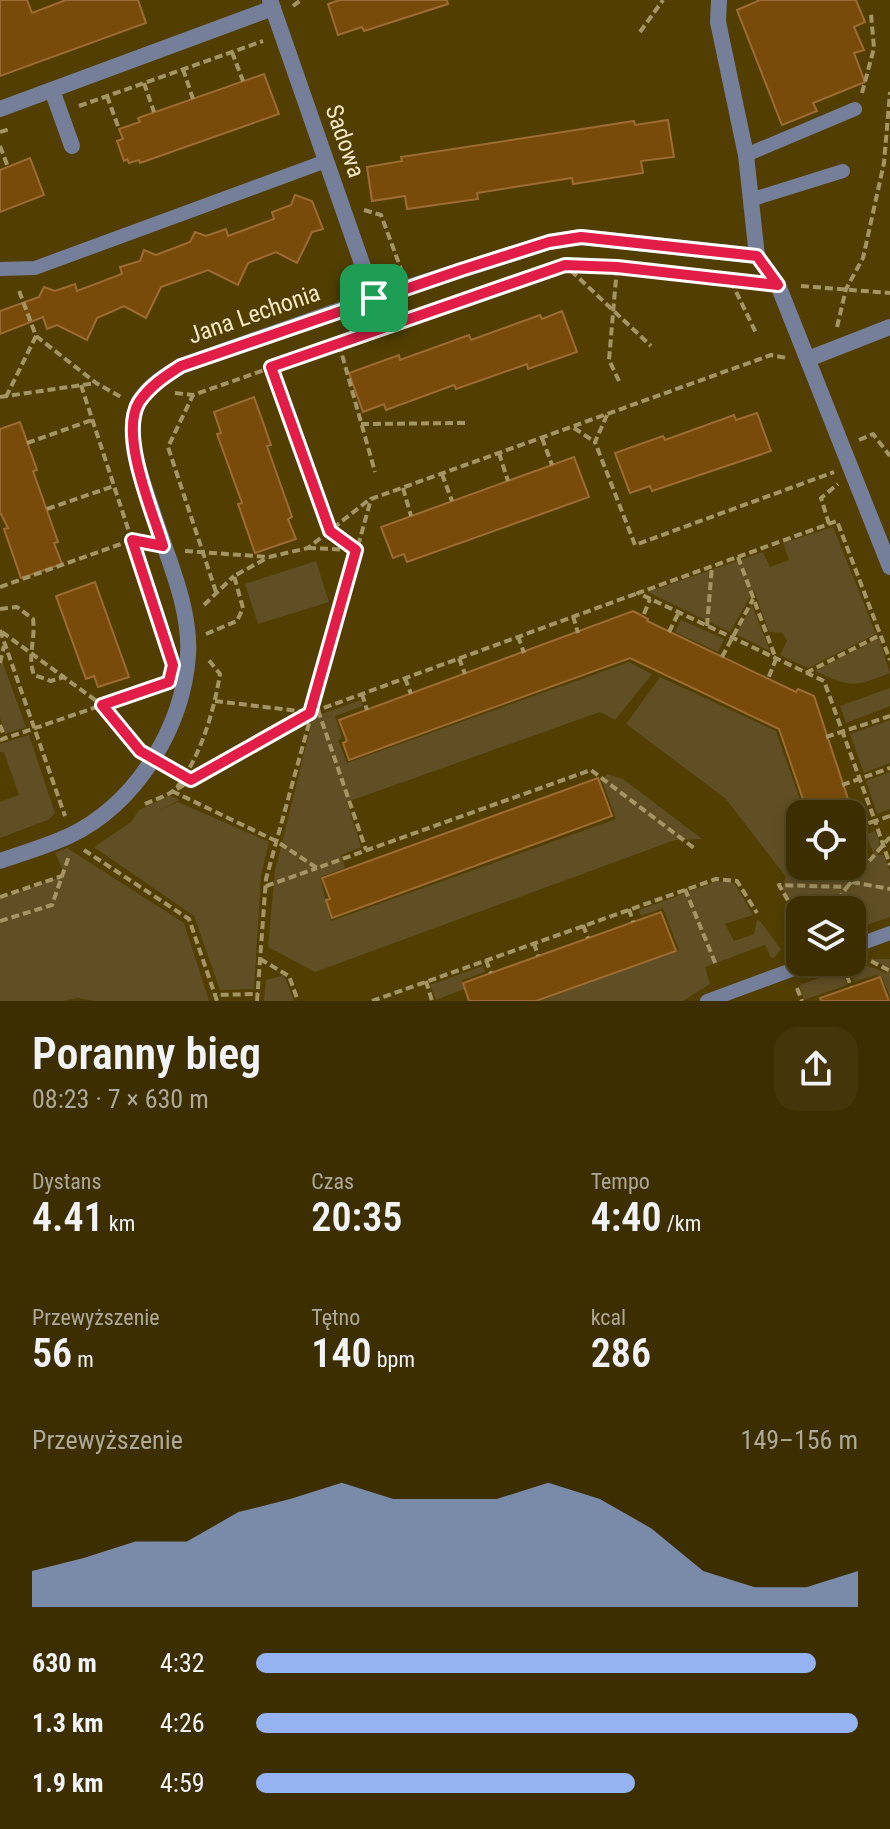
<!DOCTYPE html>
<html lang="pl">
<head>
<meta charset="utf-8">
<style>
	:root { --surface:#3d2e00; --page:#44360a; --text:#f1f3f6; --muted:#ada899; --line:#564a22; --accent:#95b2f1 }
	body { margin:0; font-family:"Roboto Condensed",sans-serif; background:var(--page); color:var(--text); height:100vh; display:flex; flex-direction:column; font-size:30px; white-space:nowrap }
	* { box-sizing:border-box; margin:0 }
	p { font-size:26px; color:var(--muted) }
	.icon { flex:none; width:44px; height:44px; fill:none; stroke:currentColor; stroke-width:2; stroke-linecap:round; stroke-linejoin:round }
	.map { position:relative; height:1001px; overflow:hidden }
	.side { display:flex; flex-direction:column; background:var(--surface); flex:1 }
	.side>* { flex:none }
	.controls { position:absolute; left:786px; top:800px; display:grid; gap:16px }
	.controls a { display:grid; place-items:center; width:80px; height:80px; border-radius:16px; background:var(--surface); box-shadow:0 4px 12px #0003,0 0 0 2px var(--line); font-size:40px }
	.pin { position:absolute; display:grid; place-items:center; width:68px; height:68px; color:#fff; margin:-34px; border-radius:16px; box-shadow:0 4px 12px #0006 }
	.round { display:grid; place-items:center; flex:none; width:84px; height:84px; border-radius:24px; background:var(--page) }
	.headline { display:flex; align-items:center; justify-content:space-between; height:136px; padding:0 32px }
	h1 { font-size:44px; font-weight:600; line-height:60px }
	.metrics { display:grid; grid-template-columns:repeat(3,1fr); gap:12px; height:136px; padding:8px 32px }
	.metrics div { display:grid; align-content:center }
	.metrics b { font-size:40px; font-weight:600 }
	.metrics small { font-size:22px; font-weight:400 }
	.metrics p { font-size:22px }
	.chart { height:224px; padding:16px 32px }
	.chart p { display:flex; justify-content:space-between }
	.chart svg { width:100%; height:144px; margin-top:8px; fill:var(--accent); opacity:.7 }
	ul { padding:0 32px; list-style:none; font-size:26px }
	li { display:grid; grid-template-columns:128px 96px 1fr; align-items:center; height:60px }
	li i { height:20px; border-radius:10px; background:var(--accent) }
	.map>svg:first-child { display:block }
	.green { fill:#604f24 }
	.building { fill:#794b0a; stroke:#9c6c33; stroke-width:2 }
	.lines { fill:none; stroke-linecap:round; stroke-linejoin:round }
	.path { stroke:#a59565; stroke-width:4; stroke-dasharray:8 4; stroke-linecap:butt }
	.service { stroke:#757f9a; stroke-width:14 }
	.minor { stroke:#757f9a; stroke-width:16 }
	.route-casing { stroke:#fff; stroke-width:16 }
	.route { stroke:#e11d48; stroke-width:10 }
	.labels { text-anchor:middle; stroke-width:6; stroke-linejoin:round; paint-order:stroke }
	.street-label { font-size:24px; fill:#f6e8c6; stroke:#513e00 }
</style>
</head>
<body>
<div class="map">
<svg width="890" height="1001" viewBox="0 0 890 1001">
	<rect width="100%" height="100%" fill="#513e00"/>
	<g class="green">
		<polygon points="833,527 876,634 808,668 780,655 787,641 783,633 769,632 754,590 730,632 648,592 763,552 770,567 789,560 783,543"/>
		<polygon points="316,561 329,602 258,624 245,584"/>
		<polygon points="752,605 770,651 735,634"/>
		<polygon points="681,620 724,639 718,652 675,632"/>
		<path d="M879,638L890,673C852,688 851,687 815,671Z"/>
		<polygon points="0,655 26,727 5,734 0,718"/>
		<polygon points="629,662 652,674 615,720 600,712 347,802 361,847 341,855 345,868 320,877 331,921 616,819 602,781 607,774 623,779 702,839 675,840 315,972 268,947 275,871 313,717 361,700 363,706 335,716 342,738 338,740 347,763"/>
		<polygon points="660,677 776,731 805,814 800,814 800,866 823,866 829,880 850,873 849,868 875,858 866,834 875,831 879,840 878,855 884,855 890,871 890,917 852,930 852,910 800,910 800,916 782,889 786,877 726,799 626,724"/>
		<polygon points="890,688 890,706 846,723 840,706"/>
		<polygon points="890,720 890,763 864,773 850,734"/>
		<polygon points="29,735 55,813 48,820 0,838 0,802 19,795 4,752 0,752 0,744"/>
		<polygon points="890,772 890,809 877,814 866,781"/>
		<polygon points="169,795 180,800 158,811 178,802 269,842 261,875 254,989 220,990 194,916 94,847 131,822 139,810"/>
		<polygon points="67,848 184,923 209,1001 95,1001 77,998 63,1001 0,1001 0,898 65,875 55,853"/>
		<polygon points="729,881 735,884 753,915 725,924 734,941 754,934 757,920 760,921 781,949 775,957 771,958 765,945 705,967 710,984 683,1001 540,1001 679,950 663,908 641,916 639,910 715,882"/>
		<polygon points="872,959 890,959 890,997 882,977 876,975 854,982 849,967 861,963 886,973 890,969"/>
		<polygon points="483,966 485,972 462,980 464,989 436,1000 430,985"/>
		<polygon points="842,970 847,985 804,1000 799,985"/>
		<polygon points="284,975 294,1001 264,1001 266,980"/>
	</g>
	<g class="building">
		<polygon points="0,0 27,0 32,13 66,0 138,0 146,23 0,76"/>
		<polygon points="340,0 447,0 448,4 364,31 362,27 338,35 328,4"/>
		<polygon points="760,0 856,0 865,22 854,27 864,50 854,53 865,82 813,103 817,111 782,125 737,10"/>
		<polygon points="264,74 279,114 140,163 139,160 129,163 127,159 124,161 117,141 123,139 119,129 140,122 138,118"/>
		<polygon points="668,120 674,157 641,161 643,173 573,184 572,178 477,193 478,199 407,209 405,196 372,201 367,167 402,161 401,157 634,121 635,125"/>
		<polygon points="30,158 44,195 0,212 0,170"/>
		<polygon points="295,195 312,201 323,229 312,232 297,263 276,252 248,263 238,285 208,270 161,287 146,318 124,306 97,318 87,340 57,325 47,329 43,317 0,334 0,311 39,297 44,287 55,291 75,284 77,291 122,274 120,267 140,261 144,250 156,255 190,242 195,232 206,236 226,229 228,236 274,219 272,212 291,205"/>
		<polygon points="562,311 577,352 528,369 527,364 456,389 454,385 386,410 384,404 363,412 349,373 399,355 400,360 469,335 471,340 540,315 542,319"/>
		<polygon points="254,397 271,445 267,446 292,517 288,519 296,539 255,553 238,504 242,503 217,434 221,433 214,412"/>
		<polygon points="757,413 771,451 652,491 650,486 630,493 615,453 663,436 665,440 734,415 736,420"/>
		<polygon points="20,422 37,470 33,471 58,542 54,543 62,564 21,578 4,529 8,528 0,512 0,429"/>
		<polygon points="574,457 589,497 407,562 404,554 393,558 381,527"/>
		<polygon points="95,582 129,677 98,687 94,676 86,679 56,596"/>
		<polygon points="633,611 648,619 647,621 796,692 798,689 814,696 853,814 808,814 779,729 630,658 349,760 343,743 347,741 339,720"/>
		<polygon points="598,778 612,816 332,918 326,900 330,899 322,878"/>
		<polygon points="661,912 676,951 536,1001 469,1001 463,983"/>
		<polygon points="880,977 889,1001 821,1001 820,998"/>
	</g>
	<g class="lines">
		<g class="path">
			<polyline points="293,6 301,0"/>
			<polyline points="640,32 663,0"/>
			<polyline points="232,52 243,81"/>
			<polyline points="183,69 193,99"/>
			<polyline points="144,83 154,112"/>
			<polyline points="862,93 874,48 871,14"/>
			<polyline points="107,96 119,129"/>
			<polyline points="79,106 263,41"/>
			<polyline points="0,132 10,129"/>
			<polyline points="0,146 8,167"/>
			<polyline points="364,210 381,215 401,269"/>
			<polyline points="617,267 565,265 651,346"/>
			<polyline points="731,281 756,333"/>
			<polyline points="801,286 890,293"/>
			<polyline points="837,327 846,289 863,258 884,163 890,92"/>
			<polyline points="36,336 96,383 121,397"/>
			<polyline points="339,344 375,472"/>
			<polyline points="271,367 330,531 355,550"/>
			<polyline points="619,381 609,360 617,267 752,282"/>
			<polyline points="81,385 167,648"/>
			<polyline points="175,393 193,395"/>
			<polyline points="0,397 96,383"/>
			<polyline points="6,397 36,336 18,288"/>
			<polyline points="607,415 595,442 635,545 834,472"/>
			<polyline points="361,424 465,423"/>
			<polyline points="574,428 595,442"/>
			<polyline points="542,438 552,465"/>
			<polyline points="859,440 873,434 890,456"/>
			<polyline points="27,443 92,420"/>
			<polyline points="499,453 508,481"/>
			<polyline points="442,474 452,501"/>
			<polyline points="403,488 411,516"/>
			<polyline points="47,509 114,486"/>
			<polyline points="829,524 821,498 838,484"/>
			<polyline points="308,548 354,550"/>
			<polyline points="185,551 269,557 308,548 370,499"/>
			<polyline points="738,557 776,659 768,679"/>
			<polyline points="0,587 132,540 141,542"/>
			<polyline points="216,592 168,447 193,395 565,265"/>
			<polyline points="204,605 234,576"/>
			<path d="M0,609L17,607L33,619C36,638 27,657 34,675L51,681L64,677"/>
			<polyline points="644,614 650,599"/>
			<polyline points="573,616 578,633"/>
			<polyline points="707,626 712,566"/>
			<polyline points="0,630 65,816"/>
			<polyline points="2,632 102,705 137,748"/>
			<polyline points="669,632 679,612"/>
			<polyline points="206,634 237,621 243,608 234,576 267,558"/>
			<polyline points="518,636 524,653"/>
			<polyline points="722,657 753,599"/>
			<polyline points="459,658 465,674"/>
			<polyline points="0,663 4,646"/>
			<polyline points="806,673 880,635"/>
			<polyline points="405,678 411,694"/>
			<polyline points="362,694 367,710"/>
			<polyline points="215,701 307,712"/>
			<polyline points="318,710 366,850"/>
			<polyline points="0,725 5,738"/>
			<polyline points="826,737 890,716"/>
			<polyline points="0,740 164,684"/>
			<polyline points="170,767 191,780"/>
			<polyline points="842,785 890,768"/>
			<polyline points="177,789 310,713 638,593"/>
			<polyline points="172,791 276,841 317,868 591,770 694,848"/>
			<path d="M145,804C155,799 172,795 178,786C201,755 214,711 220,674L207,658"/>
			<polyline points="890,816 875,821 890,865"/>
			<polyline points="857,827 875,821 824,681 638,593 837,521 890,660"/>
			<polyline points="84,850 189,919 215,995"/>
			<polyline points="852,882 890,889"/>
			<polyline points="266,886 317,868"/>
			<polyline points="685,889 716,965"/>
			<polyline points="0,897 62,876"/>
			<polyline points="629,909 633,922"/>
			<polyline points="830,910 847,887"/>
			<polyline points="0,921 52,905 69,856"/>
			<polyline points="800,921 779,885 847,887 890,837"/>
			<polyline points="583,925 588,938"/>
			<polyline points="534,943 538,956"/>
			<polyline points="260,959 289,976 298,1001"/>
			<polyline points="486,960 491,973"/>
			<polyline points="871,961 890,971"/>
			<polyline points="843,964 851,987"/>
			<polyline points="828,970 846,963"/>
			<polyline points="426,981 432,1001"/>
			<polyline points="797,988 802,1001"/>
			<polyline points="217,1001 215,995 258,994"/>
			<polyline points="257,1001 266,879 371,499 771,355 787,358"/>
			<polyline points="372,1001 716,879 737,881 757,913"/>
		</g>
		<g class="service">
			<polyline points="746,155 855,109"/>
			<polyline points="750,200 843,171"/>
			<polyline points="0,269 35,268 326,161"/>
			<polyline points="852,947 890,933"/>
			<polyline points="707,1001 813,962"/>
		</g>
		<g class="minor">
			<polyline points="270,0 374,298"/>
			<polyline points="719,0 718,22 746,155 757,256 778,285 890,567"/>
			<polyline points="52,90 72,146"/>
			<polyline points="0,109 273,8"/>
			<polyline points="808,359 890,327"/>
			<path d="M0,861C23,853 47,846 69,836C136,804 183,728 188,655C191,608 167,557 153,513C143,481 124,440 137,406C144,388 165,376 181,366L374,298L549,242L581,237L757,256"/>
		</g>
	</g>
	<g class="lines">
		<g class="route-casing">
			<path id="route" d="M581,237L757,256L778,285L617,267L565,265L271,367L330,531L356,550L310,713L191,780L140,751L102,705L169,682L173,665L132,540L163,546C153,512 119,435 139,402C150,386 165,376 181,366L461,270L549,242Z"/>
		</g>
		<use href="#route" class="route"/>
	</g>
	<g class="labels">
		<g class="street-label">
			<text transform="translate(345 141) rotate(71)" y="8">Sadowa</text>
			<text transform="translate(254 314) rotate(-19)" y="8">Jana Lechonia</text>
		</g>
	</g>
</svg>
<div class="controls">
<a><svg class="icon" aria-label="locate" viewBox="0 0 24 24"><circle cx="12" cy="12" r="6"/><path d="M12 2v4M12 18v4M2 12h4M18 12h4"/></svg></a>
<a><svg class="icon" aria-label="layers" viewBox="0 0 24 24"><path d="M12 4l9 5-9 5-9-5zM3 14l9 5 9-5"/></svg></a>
</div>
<div class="pin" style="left:374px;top:298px;background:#1e9e55"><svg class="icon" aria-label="arrive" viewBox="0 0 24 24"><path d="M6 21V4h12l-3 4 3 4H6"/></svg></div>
</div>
<section class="side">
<div class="headline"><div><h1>Poranny bieg</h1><p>08:23 · 7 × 630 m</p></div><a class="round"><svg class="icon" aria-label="share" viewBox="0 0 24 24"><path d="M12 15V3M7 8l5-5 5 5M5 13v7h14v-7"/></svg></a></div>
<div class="metrics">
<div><p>Dystans</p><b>4.41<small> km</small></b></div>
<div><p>Czas</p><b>20:35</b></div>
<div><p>Tempo</p><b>4:40<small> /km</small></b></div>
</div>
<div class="metrics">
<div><p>Przewyższenie</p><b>56<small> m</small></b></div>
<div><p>Tętno</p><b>140<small> bpm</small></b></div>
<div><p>kcal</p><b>286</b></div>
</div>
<div class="chart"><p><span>Przewyższenie</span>149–156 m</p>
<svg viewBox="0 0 160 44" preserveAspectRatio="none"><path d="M0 44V33L10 29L20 24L30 24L40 15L50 11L60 6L70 11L80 11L90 11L100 6L110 11L120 20L130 33L140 38L150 38L160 33V44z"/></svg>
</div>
<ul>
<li><b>630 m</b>4:32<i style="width:93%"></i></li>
<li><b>1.3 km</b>4:26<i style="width:100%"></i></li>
<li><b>1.9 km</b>4:59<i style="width:63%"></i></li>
</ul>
</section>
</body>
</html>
